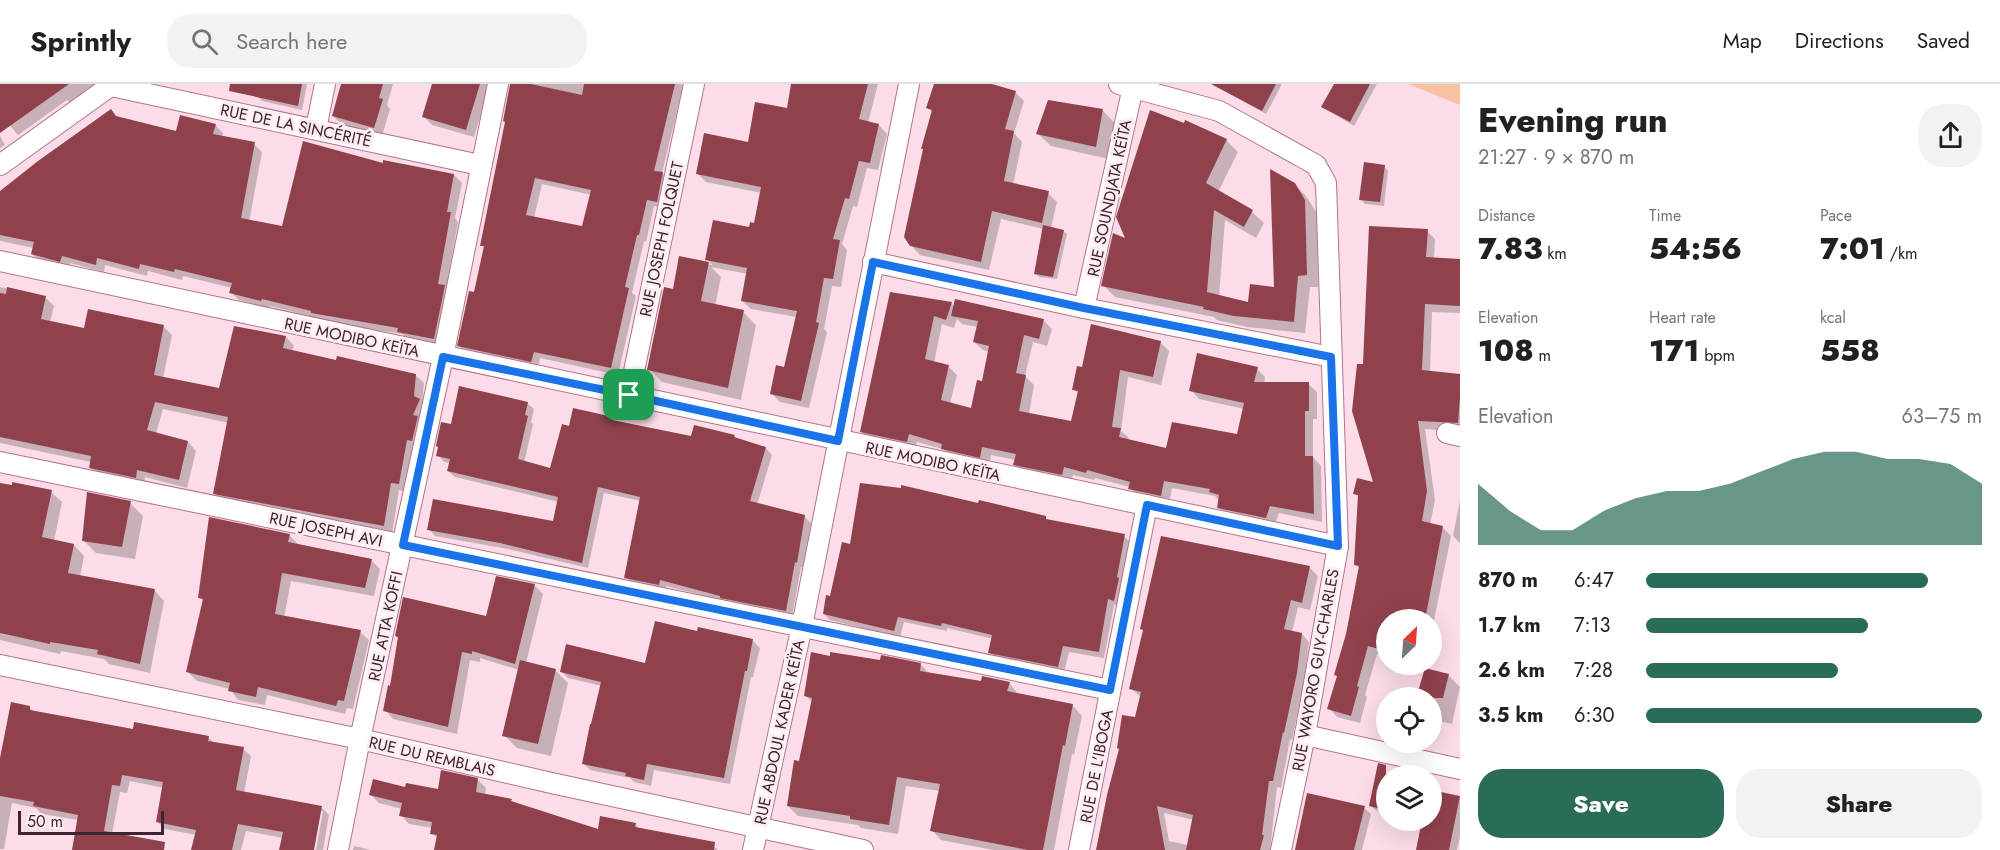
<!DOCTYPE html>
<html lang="en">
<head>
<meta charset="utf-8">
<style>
	:root { --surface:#fff; --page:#f2f2f2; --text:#202124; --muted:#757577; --line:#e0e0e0; --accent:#2a6b5a }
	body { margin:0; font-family:Jost,sans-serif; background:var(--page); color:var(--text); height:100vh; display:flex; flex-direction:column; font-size:22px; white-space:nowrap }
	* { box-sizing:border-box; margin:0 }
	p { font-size:20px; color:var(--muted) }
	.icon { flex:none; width:33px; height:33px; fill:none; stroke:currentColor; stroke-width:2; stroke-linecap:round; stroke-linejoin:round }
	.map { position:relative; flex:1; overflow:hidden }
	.details { display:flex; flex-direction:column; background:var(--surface); width:540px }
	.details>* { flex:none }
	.needle { width:39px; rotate:25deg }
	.fabs { position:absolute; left:1376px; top:525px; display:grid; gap:12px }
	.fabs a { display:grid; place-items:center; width:66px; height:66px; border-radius:50%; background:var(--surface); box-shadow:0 6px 24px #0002; font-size:30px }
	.scale { position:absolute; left:18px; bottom:15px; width:146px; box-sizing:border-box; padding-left:6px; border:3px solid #3f232e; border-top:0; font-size:16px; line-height:21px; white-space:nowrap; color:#3f232e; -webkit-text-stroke:4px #feeef4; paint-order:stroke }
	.pin { position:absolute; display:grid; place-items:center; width:51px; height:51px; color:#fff; margin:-26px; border-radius:12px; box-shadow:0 3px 9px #0006 }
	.round { display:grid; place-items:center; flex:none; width:63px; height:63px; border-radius:24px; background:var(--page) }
	.headline { display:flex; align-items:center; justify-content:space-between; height:102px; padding:0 18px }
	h1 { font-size:33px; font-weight:800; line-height:45px }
	.stats { display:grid; grid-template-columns:repeat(3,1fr); gap:9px; height:102px; padding:6px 18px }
	.stats div { display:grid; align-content:center }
	.stats b { font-size:30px; font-weight:800 }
	.stats small { font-size:16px; font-weight:400 }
	.stats p { font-size:16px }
	.chart { height:168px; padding:12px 18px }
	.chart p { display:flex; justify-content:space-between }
	.chart svg { width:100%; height:108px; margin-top:6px; fill:var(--accent); opacity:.7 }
	.cta { display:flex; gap:12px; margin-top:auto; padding:12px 18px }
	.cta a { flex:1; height:69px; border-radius:24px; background:var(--accent); color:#fff; font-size:24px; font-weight:800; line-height:69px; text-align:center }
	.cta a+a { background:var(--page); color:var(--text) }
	ul { padding:0 18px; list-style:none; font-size:20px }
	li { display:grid; grid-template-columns:96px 72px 1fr; align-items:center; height:45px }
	li i { height:15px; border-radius:8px; background:var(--accent) }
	header { display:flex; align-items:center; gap:36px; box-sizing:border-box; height:84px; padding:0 30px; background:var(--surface); border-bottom:2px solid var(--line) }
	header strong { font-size:28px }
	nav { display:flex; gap:33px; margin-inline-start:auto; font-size:21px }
	.search { width:420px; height:54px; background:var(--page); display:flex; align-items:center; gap:15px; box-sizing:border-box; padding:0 21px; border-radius:24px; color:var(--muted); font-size:22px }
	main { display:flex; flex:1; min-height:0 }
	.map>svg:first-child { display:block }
	.green { fill:#f7c2a1 }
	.shadow { fill:#0003; fill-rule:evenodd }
	.building { fill:#90424c; fill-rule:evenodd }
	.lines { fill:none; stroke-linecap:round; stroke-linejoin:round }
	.minor-casing { stroke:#b6728e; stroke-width:22 }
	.minor { stroke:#fff; stroke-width:20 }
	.route-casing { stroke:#fff; stroke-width:12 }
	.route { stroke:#1a73e8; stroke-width:8 }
	.labels { text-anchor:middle; stroke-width:6; stroke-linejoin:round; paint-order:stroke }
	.street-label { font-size:16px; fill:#3f232e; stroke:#feeef4 }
</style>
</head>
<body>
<header>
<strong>Sprintly</strong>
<div class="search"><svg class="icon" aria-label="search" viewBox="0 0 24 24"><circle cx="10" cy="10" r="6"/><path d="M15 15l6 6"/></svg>Search here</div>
<nav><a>Map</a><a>Directions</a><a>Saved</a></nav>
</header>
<main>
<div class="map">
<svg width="1460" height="766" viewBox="0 0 1460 766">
	<rect width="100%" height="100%" fill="#fbdce8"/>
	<polygon class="green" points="1408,0 1460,0 1460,21"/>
	<g class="shadow">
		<polygon points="0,0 98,0 70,19 67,16 18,51 0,30"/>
		<polygon points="244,0 307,0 302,26 262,17"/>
		<polygon points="343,0 393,0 387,21 390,25 382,52 341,40 333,32"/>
		<polygon points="433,0 490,0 474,53 432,41 424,33"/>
		<path d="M511,0H681L683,2L662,89L670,97L664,124L654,122L646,158L644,157L632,209L636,212L618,291L540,274L538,284L466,269L459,262L475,210L485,165L482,161L507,39ZM542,100L592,111L584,144L534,134Z"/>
		<polygon points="793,0 878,0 868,39 879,41 887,50 878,86 867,84 857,123 853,122 842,160 847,166 841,203 832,202 824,245 827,248 809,324 780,318 771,309 785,285 797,233 751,225 742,217 748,190 711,183 721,193 715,222 743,228 756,241 741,316 662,298 649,285 674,207 680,174 712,181 707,175 755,140 762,109 706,98 698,90 749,60 788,25"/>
		<polygon points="935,0 987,0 1015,8 1024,17 1014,49 1022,58 1013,101 1048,109 1057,118 1051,144 1063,147 1067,150 1057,195 1039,193 1035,189 1044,145 1001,135 989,186 920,171 911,161 933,29 928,24"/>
		<polygon points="1212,0 1282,0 1266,30"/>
		<polygon points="1335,0 1377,0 1354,42 1323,23"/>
		<polygon points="1049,18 1103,27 1116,40 1109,75 1051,62 1038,50"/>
		<polygon points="111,27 118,34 177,49 215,41 223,49 222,54 254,60 262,68 249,138 283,144 384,81 454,91 462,99 455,134 458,138 446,205 453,211 442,262 407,255 402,250 321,237 318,234 270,222 269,224 239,216 231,208 232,204 183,192 182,196 148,187 147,192 105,181 104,188 70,179 68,185 41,178 32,170 34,164 0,157 0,126"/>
		<polygon points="0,52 5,61 0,64"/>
		<polygon points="1226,56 1238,68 1218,108 1252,128 1264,139 1256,154 1225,136 1219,213 1249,219 1276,204 1294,100 1306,112 1317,129 1318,203 1310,203 1305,249 1247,243 1217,236 1214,233 1115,213 1103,201 1128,157"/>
		<polygon points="1384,82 1388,87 1384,122 1365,120 1361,115"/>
		<polygon points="1427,147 1435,155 1434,175 1460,176 1460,229 1432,228 1430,288 1460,291 1460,345 1450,347 1425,345 1435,416 1430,441 1443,444 1451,452 1431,551 1431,536 1386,536 1386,572 1377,570 1365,611 1367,613 1360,639 1337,633 1329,624 1338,593 1336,591 1348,551 1360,485 1355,480 1359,413 1355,409 1375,400 1364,282"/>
		<polygon points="0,203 45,213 54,222 50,239 85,245 163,242 172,251 163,294 220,306 286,253 294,262 292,267 337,278 415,291 424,299 422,319 428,324 407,408 399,406 392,450 223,417 215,409 229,339 163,325 156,350 188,358 196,367 187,404 145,393 144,401 99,392 91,384 91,378 0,359"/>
		<path d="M891,209L951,219L955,223L1043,236L1052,245L1047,262L1033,258L1025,292L1034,301L1029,330L1072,339L1079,310L1074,305L1083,284L1160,258L1169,267L1161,301L1128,293L1121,347L1129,354L1128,356L1167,366L1238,352L1244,325L1199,315L1191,306L1257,285L1265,293L1264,300H1308L1317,308V335H1313V373L1321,382L1322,438L1279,429L1274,442L1227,432L1218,423L1220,417L1215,412L1172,404L1169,420L1139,413L1130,403L1095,394L1094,396L1073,391L1071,399L1023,389L1015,380L1016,376L991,371L989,381L951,373L943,365L917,358L915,366L870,356L861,347ZM957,235L962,240L978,243L974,258L983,266L989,268L983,299L972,325L950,320L957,291L948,282L934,279L942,240L954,244Z"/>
		<polygon points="527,319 534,325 531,338 533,340 524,379 551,385 571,343 612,335 615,338 692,354 734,352 738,356 766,364 772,371 757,421 804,432 811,439 804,484 801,483 792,533 728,520 725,517 666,502 665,507 632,500 626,493 641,417 604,409 588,484 508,465 435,452 429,445 554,439 559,418 455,393 448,387 450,379 444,378 438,371 452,341"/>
		<polygon points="0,400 51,408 62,418 54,457 74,461 84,472 80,493 154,506 164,517 150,589 109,580 104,575 61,567 60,570 0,556"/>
		<polygon points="1460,416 1460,459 1453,452"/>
		<polygon points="130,419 143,432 135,475 96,469 83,456"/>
		<polygon points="1045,434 1048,437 1124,452 1130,458 1120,522 1114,521 1104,574 1069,568 1064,588 996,574 990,568 993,555 947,544 947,547 904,538 900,553 830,536 824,530 851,462"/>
		<polygon points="289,451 298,460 371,476 380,485 374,512 291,497 284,534 360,548 369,556 353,625 347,624 345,630 267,611 265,621 238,616 230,605 197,597 188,588 204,518 200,513"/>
		<path d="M1162,453L1310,484L1318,492L1310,526L1298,523L1292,548L1302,550L1309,558L1304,598L1292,656L1290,655L1281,704L1277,703L1270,766H1098L1141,613L1130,604L1144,547L1142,545ZM1164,729L1194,736L1188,761L1169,757Z"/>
		<polygon points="535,502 543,510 526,579 555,586 568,599 551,672 517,664 504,651 519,586 480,574 480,578 470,576 457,650 393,635 385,626 391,604 399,555 396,552 487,534"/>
		<polygon points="699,545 753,557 760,564 753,593 751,593 730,700 654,686 651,702 634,698 630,694 590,686 583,679 602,602 568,594 561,587 647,581 698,549"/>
		<polygon points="831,573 921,581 930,590 982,599 1009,599 1018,610 1073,622 1082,632 1074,671 1072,670 1054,766 993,766 941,756 932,746 940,707 906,702 898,750 861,744 858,741 798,732 788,722 813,619 806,612"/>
		<polygon points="1448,591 1460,603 1452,640 1431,635 1431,614"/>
		<polygon points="30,624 35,629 134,647 208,653 214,659 243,665 251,672 244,709 322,724 329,731 323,766 316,766 323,727 320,727 283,754 246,747 241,766 193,766 197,751 165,745 158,738 164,704 130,697 127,709 120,708 112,750 74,766 78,736 42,730 36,724 12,719 4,765 0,765 0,676"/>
		<polygon points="478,696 486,704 485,711 511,717 514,720 599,747 635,740 641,746 710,759 718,766 435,766 438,755 432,749 433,744 409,740 401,731 402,725 379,719 370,710 406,705 439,707"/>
		<polygon points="1386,704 1386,728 1375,726 1370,721"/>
		<polygon points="1431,707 1460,713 1460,752 1457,766 1418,766 1431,736"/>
		<polygon points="1364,724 1371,730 1362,766 1296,766"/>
		<polygon points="354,762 371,766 353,766"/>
	</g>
	<g class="building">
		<polygon points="0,0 69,0 0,49"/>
		<polygon points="230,0 302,0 298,22 229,7"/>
		<polygon points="341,0 383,0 379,14 383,15 374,44 332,32"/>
		<polygon points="432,0 480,0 466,46 422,33"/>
		<path d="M510,0H531L582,11L584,0H675L654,87L663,88L657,118L647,116L639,151H637L625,203L629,204L611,284L534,268L531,278L457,262L469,207L474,208L484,162H480L505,38L503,37ZM535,94L591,106L582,142L526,131Z"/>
		<polygon points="791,0 868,0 859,35 879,40 870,79 859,77 849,115 845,114 833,155 840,156 833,195 824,194 816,238 819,239 801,317 770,310 776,281 784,283 797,227 741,217 747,184 705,176 713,136 749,143 750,138 754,139 761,103 696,90 704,49 748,58 755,18 787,24"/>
		<polygon points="934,0 992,0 1016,7 1005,45 1014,47 1004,97 1049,107 1042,139 992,127 981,178 910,162 904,153 923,65 921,65 932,26 926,24"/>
		<polygon points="1211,0 1276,0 1262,27"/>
		<polygon points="1334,0 1370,0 1350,38 1321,23"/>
		<polygon points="1048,16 1103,25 1096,63 1036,50"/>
		<polygon points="111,25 116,32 176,47 180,31 216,40 213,50 255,58 241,134 282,142 303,57 383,79 383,76 454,90 447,128 451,128 438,200 445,201 434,255 397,248 398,244 311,229 311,227 262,215 261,217 229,209 232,199 175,185 174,188 140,180 139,185 97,174 96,181 62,172 60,178 49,175 31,170 34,158 0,151 0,107 38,77"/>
		<polygon points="1150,26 1184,39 1185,36 1227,55 1206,99 1253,126 1244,143 1214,126 1207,208 1248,218 1250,200 1274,203 1270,85 1295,99 1305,116 1307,191 1298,192 1294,238 1234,232 1203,225 1204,223 1101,202 1113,149 1125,154 1116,133"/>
		<polygon points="1364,78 1385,81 1380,118 1359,116"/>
		<polygon points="1043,141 1064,146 1053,193 1034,190"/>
		<polygon points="1369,142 1428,145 1426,173 1460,175 1460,222 1425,220 1422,286 1460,290 1460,313 1458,339 1418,337 1427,407 1422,437 1443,442 1425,536 1386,536 1386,567 1368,562 1357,602 1359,603 1351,632 1327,625 1337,592 1334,591 1346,550 1359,482 1354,481 1358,411 1353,410 1357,394 1373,398 1352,327 1357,280 1363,280"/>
		<polygon points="679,172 709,178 701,217 744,226 728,304 647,286 664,203 673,205"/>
		<polygon points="7,203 46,212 41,235 84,244 88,225 164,241 154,291 219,304 234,242 286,252 283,264 336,276 337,272 416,290 414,312 420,315 413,331 418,332 412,357 407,356 399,400 391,399 384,442 213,410 228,333 155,318 147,346 188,357 179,396 137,386 136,394 89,384 91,372 0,353 0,209 6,210"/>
		<polygon points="890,208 952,218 946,236 934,232 925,275 949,281 941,316 971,324 977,296 982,297 989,262 973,258 978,237 951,232 955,215 1044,235 1039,255 1024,251 1016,289 1026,291 1019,327 1071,337 1078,307 1072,306 1077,282 1082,283 1091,240 1161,257 1153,293 1120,286 1112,343 1121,344 1119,353 1166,364 1172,338 1237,350 1244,319 1189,307 1197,269 1258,283 1254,298 1309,298 1309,327 1305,327 1305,372 1313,372 1314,430 1270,422 1266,434 1217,424 1219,411 1209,408 1210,405 1164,397 1161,412 1128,405 1130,398 1087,386 1086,389 1064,383 1062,391 1013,381 1016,370 982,363 980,374 941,365 942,360 909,350 907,358 860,348"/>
		<polygon points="459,302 528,318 525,331 528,332 518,375 550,384 562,340 569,342 573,324 613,333 612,336 691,352 694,341 735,351 734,353 766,363 750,417 805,431 797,479 795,478 786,527 720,514 720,512 660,496 659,501 624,494 640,413 598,403 582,479 500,459 427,446 433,415 553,437 558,413 447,387 450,375 436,372 438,363 436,362 441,338 451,340"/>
		<polygon points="12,398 52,406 42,453 74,460 68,489 155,505 140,580 97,570 98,566 50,558 50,560 0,549 0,399 12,401"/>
		<polygon points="860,399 901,404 901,401 978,419 979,416 1046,432 1046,435 1125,450 1117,493 1119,494 1114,517 1108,515 1099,568 1063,562 1058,583 988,569 992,551 942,539 941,542 898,533 894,547 823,530 826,511 830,512 842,458 850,460"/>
		<polygon points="87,408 131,417 122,463 82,457"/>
		<polygon points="209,433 290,450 288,458 372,475 365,504 282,489 275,530 361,546 344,617 338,616 336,622 258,603 256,613 228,607 230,599 186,588 203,515 198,514"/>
		<polygon points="1161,452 1310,482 1302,519 1291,516 1284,545 1302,549 1297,589 1284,649 1283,648 1273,697 1269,697 1262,751 1264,751 1260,766 1186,766 1193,731 1157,722 1165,766 1096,766 1107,711 1119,665 1117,664 1122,631 1135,633 1141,608 1129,605 1143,546 1140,545"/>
		<polygon points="496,492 535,500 515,580 472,567 472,570 462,568 448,643 383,627 388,601 390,602 398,553 395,552 403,513 486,532"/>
		<polygon points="655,537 697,547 698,543 753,555 747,587 745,587 724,694 647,680 644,696 625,692 626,689 582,680 590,640 591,640 601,598 560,588 566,560 645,579"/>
		<polygon points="811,568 830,572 830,568 880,576 881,571 921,579 920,587 981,597 982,592 1010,598 1007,607 1073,620 1065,662 1063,661 1043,766 1028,766 930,747 940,700 897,693 889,741 850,735 850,732 787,722 794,676 799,677 812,614 804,612"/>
		<polygon points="520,576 556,585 538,660 502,652"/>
		<polygon points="1425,584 1449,590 1443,614 1416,614"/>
		<polygon points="11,618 30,622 30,626 133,645 134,638 209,652 208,657 244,663 236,706 322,722 314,766 279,766 283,748 238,740 232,766 191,766 196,746 156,738 163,698 122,691 120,702 112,701 104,747 165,758 164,766 72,766 78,731 33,722 34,718 0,712 0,674"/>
		<polygon points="1378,679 1386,681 1386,726 1369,722"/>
		<polygon points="441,686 478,694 476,708 512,715 511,717 598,745 600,732 636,739 635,743 715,758 714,766 434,766 437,751 430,750 432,738 399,732 402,719 369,711 373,695 405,703 406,699 438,705"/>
		<polygon points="1431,706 1460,712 1449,766 1416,766 1422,736 1431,736"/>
		<polygon points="1307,709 1365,722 1354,766 1295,766"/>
	</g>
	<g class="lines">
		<g class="minor-casing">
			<g id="minor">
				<polyline points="1119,0 1219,27 1316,81 1326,99 1338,462 1305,651 1281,766"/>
				<polyline points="111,2 480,81"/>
				<polyline points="316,45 325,0"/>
				<polyline points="0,81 113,0"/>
				<polyline points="0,177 1338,462"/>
				<polyline points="873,178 1084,224 1331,273"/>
				<polyline points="1084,224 1133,3"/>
				<polyline points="629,311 694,0"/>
				<polyline points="1447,349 1460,352"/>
				<polyline points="0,378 1110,606"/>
				<polyline points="0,581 360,655 556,700 863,766"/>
				<polyline points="1305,651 1460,685"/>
				<polyline points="338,766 360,655 443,273 498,0"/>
				<polyline points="753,766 802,542 909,0"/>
				<polyline points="1079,766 1147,421"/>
			</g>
		</g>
		<use href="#minor" class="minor"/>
	</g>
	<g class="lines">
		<g class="route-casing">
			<polygon id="route" points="873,178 1084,224 1331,273 1338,462 1147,421 1110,606 403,461 443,273 629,311 838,357"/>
		</g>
		<use href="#route" class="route"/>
	</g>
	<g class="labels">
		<g class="street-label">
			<text transform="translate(296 41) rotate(12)" y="6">RUE DE LA SINCÉRITÉ</text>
			<text transform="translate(1109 114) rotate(-78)" y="6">RUE SOUNDJATA KEÏTA</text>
			<text transform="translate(661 155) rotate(-78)" y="6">RUE JOSEPH FOLQUET</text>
			<text transform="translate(352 253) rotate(12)" y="6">RUE MODIBO KEÏTA</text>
			<text transform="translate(933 377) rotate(12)" y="6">RUE MODIBO KEÏTA</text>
			<text transform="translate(326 445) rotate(12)" y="6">RUE JOSEPH AVI</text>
			<text transform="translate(385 542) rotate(-78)" y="6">RUE ATTA KOFFI</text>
			<text transform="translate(1315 586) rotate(-80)" y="6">RUE WAYORO GUY-CHARLES</text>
			<text transform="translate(779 648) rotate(-78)" y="6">RUE ABDOUL KADER KEÏTA</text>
			<text transform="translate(432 672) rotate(13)" y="6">RUE DU REMBLAIS</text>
			<text transform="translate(1096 682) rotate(-79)" y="6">RUE DE L'IBOGA</text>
		</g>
	</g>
</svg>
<div class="fabs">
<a><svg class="needle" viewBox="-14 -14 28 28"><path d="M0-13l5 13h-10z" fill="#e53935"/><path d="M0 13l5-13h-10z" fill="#757577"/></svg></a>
<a><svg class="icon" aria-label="locate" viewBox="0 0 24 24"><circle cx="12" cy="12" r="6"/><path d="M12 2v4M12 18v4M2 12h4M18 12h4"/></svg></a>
<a><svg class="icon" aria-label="layers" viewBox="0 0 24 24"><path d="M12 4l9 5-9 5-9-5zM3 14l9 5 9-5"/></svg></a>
</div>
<div class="scale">50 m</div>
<div class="pin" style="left:629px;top:311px;background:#1e9e55"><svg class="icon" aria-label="arrive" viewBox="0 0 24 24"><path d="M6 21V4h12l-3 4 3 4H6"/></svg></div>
</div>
<section class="details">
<div class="headline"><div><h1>Evening run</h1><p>21:27 · 9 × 870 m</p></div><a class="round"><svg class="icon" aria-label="share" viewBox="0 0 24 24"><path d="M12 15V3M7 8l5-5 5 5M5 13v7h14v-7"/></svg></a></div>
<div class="stats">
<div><p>Distance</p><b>7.83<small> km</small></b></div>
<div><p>Time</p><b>54:56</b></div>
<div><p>Pace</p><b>7:01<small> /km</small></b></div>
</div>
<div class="stats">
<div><p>Elevation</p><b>108<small> m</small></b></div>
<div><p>Heart rate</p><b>171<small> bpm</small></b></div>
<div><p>kcal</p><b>558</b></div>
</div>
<div class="chart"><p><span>Elevation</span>63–75 m</p>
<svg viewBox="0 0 160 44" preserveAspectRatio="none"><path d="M0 44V19L10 30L20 38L30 38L40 30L50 25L60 22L70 22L80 19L90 14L100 9L110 6L120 6L130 9L140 9L150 11L160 19V44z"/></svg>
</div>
<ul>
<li><b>870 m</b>6:47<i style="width:84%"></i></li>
<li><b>1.7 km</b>7:13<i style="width:66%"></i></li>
<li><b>2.6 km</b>7:28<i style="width:57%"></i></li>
<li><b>3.5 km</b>6:30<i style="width:100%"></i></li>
</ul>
<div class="cta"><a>Save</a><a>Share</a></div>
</section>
</main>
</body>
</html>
